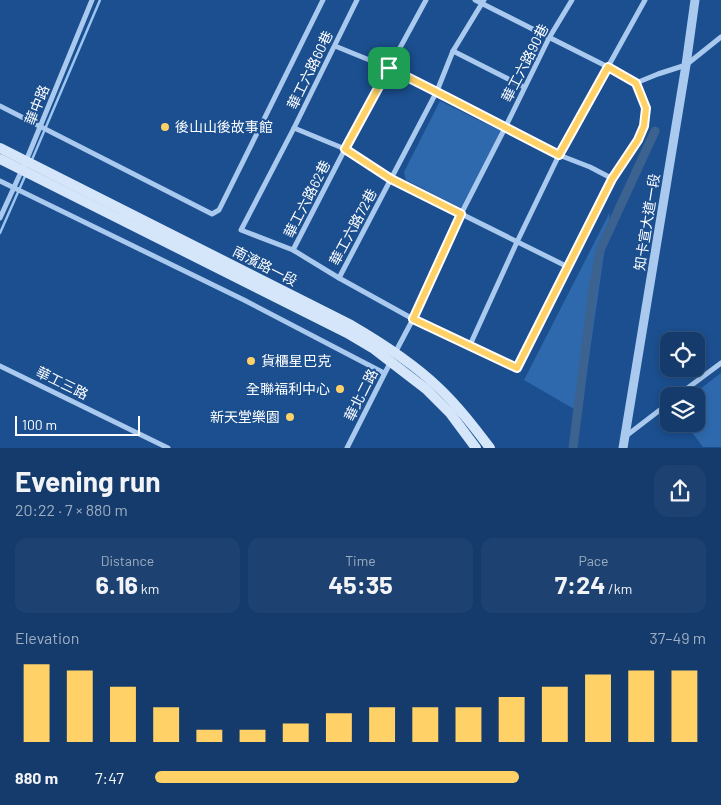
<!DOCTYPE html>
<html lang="en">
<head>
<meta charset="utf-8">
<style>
	:root { --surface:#143b6b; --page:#1d4271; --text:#f1f3f6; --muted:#9dadc1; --line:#33557e; --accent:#ffd166 }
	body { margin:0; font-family:Barlow,"Noto Sans TC",sans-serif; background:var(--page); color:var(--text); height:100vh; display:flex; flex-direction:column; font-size:19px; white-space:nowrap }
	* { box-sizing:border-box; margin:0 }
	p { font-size:16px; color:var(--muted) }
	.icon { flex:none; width:28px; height:28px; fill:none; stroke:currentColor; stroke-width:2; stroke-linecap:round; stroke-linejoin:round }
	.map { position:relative; height:448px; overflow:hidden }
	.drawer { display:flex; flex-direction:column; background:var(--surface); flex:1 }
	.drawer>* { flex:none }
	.buttons { position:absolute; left:660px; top:332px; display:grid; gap:10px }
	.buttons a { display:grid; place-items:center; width:45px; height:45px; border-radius:10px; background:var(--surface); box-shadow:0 2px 8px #0003,0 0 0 1px var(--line); font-size:25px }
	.scale { position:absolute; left:15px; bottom:12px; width:125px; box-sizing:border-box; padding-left:5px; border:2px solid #fff; border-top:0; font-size:14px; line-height:18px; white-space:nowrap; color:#fff; -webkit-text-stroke:4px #1b4f8f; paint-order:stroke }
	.pin { position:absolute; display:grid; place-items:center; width:42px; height:42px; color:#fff; margin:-21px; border-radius:10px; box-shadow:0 2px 8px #0006 }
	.round { display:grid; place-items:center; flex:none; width:52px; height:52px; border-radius:15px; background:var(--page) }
	.headline { display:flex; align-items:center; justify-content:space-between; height:85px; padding:0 15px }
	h1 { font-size:28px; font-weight:700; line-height:38px }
	.stats { display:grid; grid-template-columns:repeat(3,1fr); gap:8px; height:85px; padding:5px 15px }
	.stats div { display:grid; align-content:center; border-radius:12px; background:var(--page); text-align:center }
	.stats b { font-size:25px; font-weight:700 }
	.stats small { font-size:14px; font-weight:400 }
	.stats p { font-size:14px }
	.chart { height:140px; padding:10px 15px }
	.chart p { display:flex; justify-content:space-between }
	.chart svg { width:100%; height:90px; margin-top:5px; stroke:var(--accent); stroke-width:6 }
	ul { padding:0 15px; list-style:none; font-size:16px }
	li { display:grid; grid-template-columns:80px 60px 1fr; align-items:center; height:38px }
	li i { height:12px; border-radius:6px; background:var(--accent) }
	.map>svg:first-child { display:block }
	.green { fill:#2e69ad }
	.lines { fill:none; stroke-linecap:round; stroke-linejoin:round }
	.stream { stroke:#9cc4f0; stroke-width:2.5 }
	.canal { stroke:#3c6290; stroke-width:9 }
	.minor { stroke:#a9c9ee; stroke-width:5 }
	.tertiary { stroke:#a9c9ee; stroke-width:9 }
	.secondary { stroke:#d6e6fa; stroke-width:10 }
	.route-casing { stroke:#fff; stroke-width:10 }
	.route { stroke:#ffd166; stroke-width:6 }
	.poi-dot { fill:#ffd166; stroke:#1b4f8f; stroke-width:2 }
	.labels { text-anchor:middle; stroke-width:4; stroke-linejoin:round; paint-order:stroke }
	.street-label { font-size:14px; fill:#fff; stroke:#1b4f8f }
	.poi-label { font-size:14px; fill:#fff; stroke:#1b4f8f; text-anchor:start }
</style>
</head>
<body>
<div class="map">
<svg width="721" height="448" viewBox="0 0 721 448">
	<rect width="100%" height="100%" fill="#1b4f8f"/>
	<g class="green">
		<polygon points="440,101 501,131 461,208 406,180 404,172"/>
		<polygon points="610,212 581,413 524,380"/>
		<polygon points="721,373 721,447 703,447 686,424 696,424 696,396 691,396"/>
	</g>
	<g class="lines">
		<g class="stream">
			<polyline points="31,162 100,0"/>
			<polyline points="0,233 26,174"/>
		</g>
		<polyline class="canal" points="573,448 580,393 593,288 600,250 655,131"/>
		<g class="minor">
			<polyline points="357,0 294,128 241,230 293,250 339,278 413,319 517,368 613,179 638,140 645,126 647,108 636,83"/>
			<polyline points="475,0 608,67 636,83 658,74 686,65 721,37"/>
			<polyline points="335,46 389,68 437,91 501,125 559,155 590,167 613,179"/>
			<polyline points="453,51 524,87"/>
			<polyline points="0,106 212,214 219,210 323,0"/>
			<polyline points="294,128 345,149 391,179 568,267"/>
			<polyline points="0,181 244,300 384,373"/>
			<polyline points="0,218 26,161 92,0"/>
			<polyline points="293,250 345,149 426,0"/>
			<polyline points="339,278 437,91 453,51 484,0"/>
			<polyline points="470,345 517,242 559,155 645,0"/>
			<polyline points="395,353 413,319 461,214 505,128 549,38 572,0"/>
			<polyline points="0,366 168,448"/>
			<polyline points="677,396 721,363"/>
			<polyline points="626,436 669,403"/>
			<polyline points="347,448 391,361"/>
		</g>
		<polyline class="tertiary" points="623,448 686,65 695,0"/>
		<g class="secondary">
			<path d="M0,148L351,325C382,343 413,363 439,388C458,406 474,427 490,448"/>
			<polyline points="0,159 347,333 374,349 426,389 450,413 476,448"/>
		</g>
	</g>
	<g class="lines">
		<g class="route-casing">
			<path id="route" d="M608,67L636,83L646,108L644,126L638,140L612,179L517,368L413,319L461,214L391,179L345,149L389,68C446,96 502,126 559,155Z"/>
		</g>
		<use href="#route" class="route"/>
	</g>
	<g class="poi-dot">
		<circle cx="165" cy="127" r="5"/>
		<circle cx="251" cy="361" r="5"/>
		<circle cx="340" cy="389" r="5"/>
		<circle cx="290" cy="417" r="5"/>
	</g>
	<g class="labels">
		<g class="street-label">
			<text transform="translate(525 63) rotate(-63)" y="5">華工六路90巷</text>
			<text transform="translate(310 70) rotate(-64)" y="5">華工六路60巷</text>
			<text transform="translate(37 105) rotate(-68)" y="5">華中路</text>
			<text transform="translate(307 199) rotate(-63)" y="5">華工六路62巷</text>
			<text transform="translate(647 222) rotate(-81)" y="5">知卡宣大道一段</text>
			<text transform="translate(353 227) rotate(-62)" y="5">華工六路72巷</text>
			<text transform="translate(265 266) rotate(27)" y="5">南濱路一段</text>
			<text transform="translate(62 383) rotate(26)" y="5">華工三路</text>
			<text transform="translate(361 395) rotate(-63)" y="5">華北二路</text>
		</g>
		<g class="poi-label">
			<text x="175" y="132">後山山後故事館</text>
			<text x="261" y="366">貨櫃星巴克</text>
			<text x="330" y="394" text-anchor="end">全聯福利中心</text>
			<text x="280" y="422" text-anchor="end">新天堂樂園</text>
		</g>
	</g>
</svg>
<div class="buttons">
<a><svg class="icon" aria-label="locate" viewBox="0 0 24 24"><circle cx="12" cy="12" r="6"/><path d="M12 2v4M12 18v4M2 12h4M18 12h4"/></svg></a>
<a><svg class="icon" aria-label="layers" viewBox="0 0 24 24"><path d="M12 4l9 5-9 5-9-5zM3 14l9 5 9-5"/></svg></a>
</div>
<div class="scale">100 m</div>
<div class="pin" style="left:389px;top:68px;background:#1e9e55"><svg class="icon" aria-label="arrive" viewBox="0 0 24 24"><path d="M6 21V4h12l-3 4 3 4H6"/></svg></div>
</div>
<section class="drawer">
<div class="headline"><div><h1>Evening run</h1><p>20:22 · 7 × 880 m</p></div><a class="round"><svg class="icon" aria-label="share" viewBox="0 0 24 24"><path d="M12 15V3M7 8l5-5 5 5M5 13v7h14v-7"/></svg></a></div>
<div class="stats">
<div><p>Distance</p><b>6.16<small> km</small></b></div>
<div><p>Time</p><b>45:35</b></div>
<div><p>Pace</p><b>7:24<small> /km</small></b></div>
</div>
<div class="chart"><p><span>Elevation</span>37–49 m</p>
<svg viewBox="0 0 160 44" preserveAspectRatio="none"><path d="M5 44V6M15 44V9M25 44V17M35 44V27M45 44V38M55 44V38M65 44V35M75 44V30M85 44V27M95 44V27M105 44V27M115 44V22M125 44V17M135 44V11M145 44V9M155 44V9"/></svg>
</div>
<ul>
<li><b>880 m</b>7:47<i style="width:66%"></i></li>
</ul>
</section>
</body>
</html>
